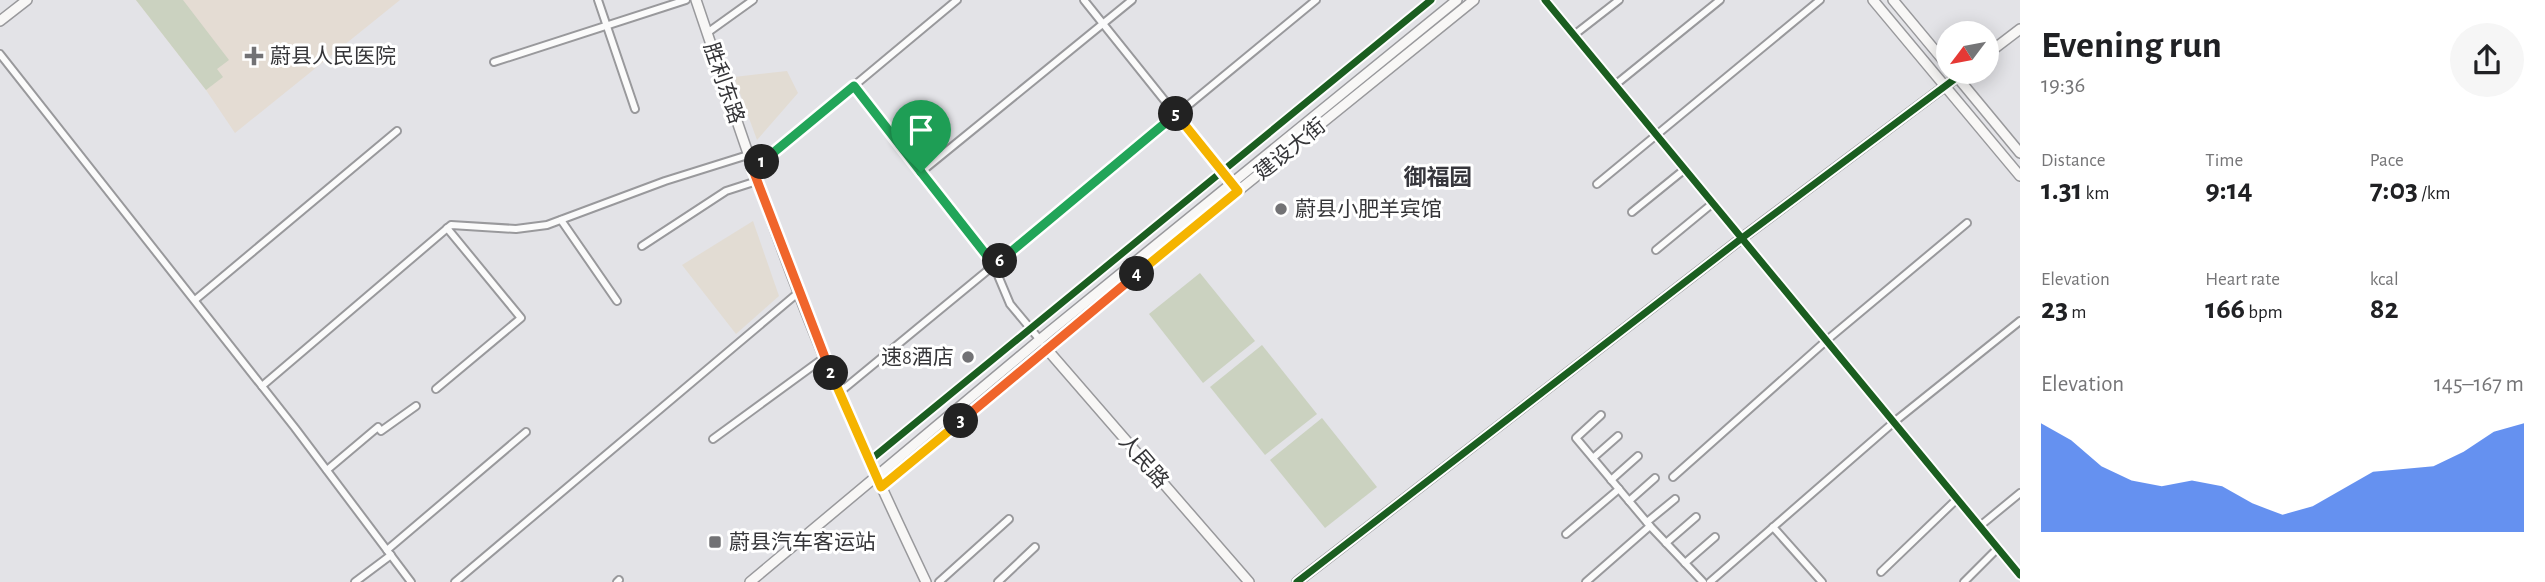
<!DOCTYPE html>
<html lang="en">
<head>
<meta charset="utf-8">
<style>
	:root { --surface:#fff; --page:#f6f6f6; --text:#202124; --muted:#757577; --accent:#2563eb }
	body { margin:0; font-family:"Alegreya Sans","Noto Sans SC",sans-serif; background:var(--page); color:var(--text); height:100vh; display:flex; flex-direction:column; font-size:26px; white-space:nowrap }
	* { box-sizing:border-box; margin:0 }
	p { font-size:23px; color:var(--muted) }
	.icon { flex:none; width:38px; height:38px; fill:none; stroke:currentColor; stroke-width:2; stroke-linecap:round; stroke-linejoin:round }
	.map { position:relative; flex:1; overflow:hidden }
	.side { display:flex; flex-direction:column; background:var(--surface); width:525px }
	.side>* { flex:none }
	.needle { width:46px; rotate:238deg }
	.tools { position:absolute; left:1936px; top:21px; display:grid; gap:14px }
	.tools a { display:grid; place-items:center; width:63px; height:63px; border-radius:50%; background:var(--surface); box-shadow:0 4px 18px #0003; font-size:35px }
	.pin { position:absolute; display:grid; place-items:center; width:60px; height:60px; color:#fff; margin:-72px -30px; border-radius:50% 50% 50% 0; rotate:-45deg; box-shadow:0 0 7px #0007 }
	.pin .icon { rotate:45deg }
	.km { position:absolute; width:35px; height:35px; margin:-18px; border-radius:50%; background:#222; color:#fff; font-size:19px; line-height:35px; text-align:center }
	.round { display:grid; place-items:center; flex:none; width:74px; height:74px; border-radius:37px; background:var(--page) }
	.head { display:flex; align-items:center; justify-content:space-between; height:119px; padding:0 21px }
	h1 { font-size:38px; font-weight:700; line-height:52px }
	.metrics { display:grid; grid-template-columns:repeat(3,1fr); gap:10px; height:119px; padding:7px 21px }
	.metrics div { display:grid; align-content:center }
	.metrics b { font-size:30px; font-weight:700 }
	.metrics small { font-size:19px; font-weight:400 }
	.metrics p { font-size:19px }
	.chart { height:196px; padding:14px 21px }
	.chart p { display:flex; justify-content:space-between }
	.chart svg { width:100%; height:126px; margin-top:7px; fill:var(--accent); opacity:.7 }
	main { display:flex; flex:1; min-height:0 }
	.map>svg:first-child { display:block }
	.commercial { fill:#e2dcd3 }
	.medical { fill:#e4dcd3 }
	.green { fill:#cbd2c0 }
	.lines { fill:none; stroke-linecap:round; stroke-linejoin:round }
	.street-casing { stroke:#99999c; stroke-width:10 }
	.secondary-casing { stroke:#99999c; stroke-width:12 }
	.street { stroke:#fbfbfb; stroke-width:6 }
	.secondary { stroke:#f8f7f6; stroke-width:9 }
	.cycleway-casing { stroke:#fff; stroke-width:11 }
	.cycleway { stroke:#1b5e20; stroke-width:7 }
	.split-1-casing { stroke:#fff; stroke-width:14 }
	.split-2-casing { stroke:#fff; stroke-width:14 }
	.split-3-casing { stroke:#fff; stroke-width:14 }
	.split-4-casing { stroke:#fff; stroke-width:14 }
	.split-5-casing { stroke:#fff; stroke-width:14 }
	.split-6-casing { stroke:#fff; stroke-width:14 }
	.split-7-casing { stroke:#fff; stroke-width:14 }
	.split-1 { stroke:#22a559; stroke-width:9 }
	.split-2 { stroke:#f0652b; stroke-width:9 }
	.split-3 { stroke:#f5b400; stroke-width:9 }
	.split-4 { stroke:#f0652b; stroke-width:9 }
	.split-5 { stroke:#f5b400; stroke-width:9 }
	.split-6 { stroke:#22a559; stroke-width:9 }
	.split-7 { stroke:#22a559; stroke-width:9 }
	.poi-dot { fill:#727275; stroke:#fff; stroke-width:2.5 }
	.labels { text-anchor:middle; stroke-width:6; stroke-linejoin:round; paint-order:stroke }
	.poi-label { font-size:21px; fill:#353538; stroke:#fff; text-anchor:start }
	.street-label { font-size:21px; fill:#353538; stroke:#fff }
	.neighbourhood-label { font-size:23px; font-weight:bold; fill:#36363c; stroke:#fff }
</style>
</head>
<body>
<main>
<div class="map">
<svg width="2020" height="582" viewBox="0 0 2020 582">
	<rect width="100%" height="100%" fill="#e3e3e7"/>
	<g class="commercial">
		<polygon points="787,71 798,93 757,140 734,77"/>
		<polygon points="753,221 779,296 736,334 682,265"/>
	</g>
	<polygon class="medical" points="136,0 400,0 235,133 206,90"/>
	<g class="green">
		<polygon points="136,0 183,0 229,60 217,69 223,77 206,90"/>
		<polygon points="1200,273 1255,341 1203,383 1149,314"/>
		<polygon points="1262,345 1317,414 1265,455 1210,387"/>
		<polygon points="1322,418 1377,487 1325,528 1270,460"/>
	</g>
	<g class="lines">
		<g class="street-casing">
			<g id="street">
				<polyline points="598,0 635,109"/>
				<polyline points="1084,0 1234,187"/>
				<polyline points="1545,0 2020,575"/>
				<polyline points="707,33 753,0"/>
				<polyline points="1574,35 1619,0"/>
				<polyline points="0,54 295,428 411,582"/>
				<polyline points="494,62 686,0"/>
				<polyline points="1615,85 1720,0"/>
				<polyline points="854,86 994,266 1010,304 1040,340"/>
				<polyline points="753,170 957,0"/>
				<polyline points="921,172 1132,0"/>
				<polyline points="1597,184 1820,0"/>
				<polyline points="1632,212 1685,169"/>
				<polyline points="561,220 617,301"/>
				<polyline points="642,246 726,191 757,181"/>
				<polyline points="1656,250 1713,203"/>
				<polyline points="195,300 397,131"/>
				<polyline points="262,386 451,225 516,229 547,225 665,181 748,155"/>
				<polyline points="436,389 521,318 447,228"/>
				<polyline points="840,392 1316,0"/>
				<polyline points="1601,415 1576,438 1650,526 1703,582"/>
				<polyline points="713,439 825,357"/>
				<polyline points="1593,458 1618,436"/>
				<polyline points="869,461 1431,0"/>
				<polyline points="327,470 378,427 381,431 416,406"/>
				<polyline points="1673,477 1827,340 1967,223"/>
				<polyline points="1611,480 1638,456"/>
				<polyline points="1629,501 1655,478"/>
				<polyline points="1647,522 1675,499"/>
				<polyline points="1980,526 2020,493"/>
				<polyline points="1773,527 1822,582"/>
				<polyline points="1566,534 1619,489"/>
				<polyline points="1666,543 1696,517"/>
				<polyline points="387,550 526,432"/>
				<polyline points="1685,563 1715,537"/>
				<polyline points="1881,572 1957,499"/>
				<polyline points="355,582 391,555"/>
				<polyline points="455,582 799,292"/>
				<polyline points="617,582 619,580"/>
				<polyline points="939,582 1009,519"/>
				<polyline points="998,582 1035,547"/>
				<polyline points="1586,582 1650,526"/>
				<polyline points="1710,582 1894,422 2020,321"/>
				<polyline points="1964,582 1998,548"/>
			</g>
		</g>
		<g class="secondary-casing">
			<g id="secondary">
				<path d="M696,0C735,115 773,232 819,345C852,425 889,504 926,582"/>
				<polyline points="1873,0 2020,176"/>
				<polyline points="1893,0 1948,66"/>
				<polyline points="0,21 27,0"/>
				<polyline points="1986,55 2020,29"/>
				<polyline points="1953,72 2020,153"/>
				<polyline points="1045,347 1249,582"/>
				<polyline points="881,487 1238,191 1474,0"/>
				<polyline points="750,582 1049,332 1457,0"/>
				<polyline points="1297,582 1742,238 1964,72"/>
			</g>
		</g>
		<use href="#street" class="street"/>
		<use href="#secondary" class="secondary"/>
		<g class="cycleway-casing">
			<g id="cycleway">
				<polyline points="1545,0 2020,575"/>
				<polyline points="869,461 1431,0"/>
				<polyline points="1297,582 1742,238 1964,72"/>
			</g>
		</g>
		<use href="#cycleway" class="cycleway"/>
	</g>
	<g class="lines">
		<g class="split-1-casing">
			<polyline id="split-1" points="762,162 854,86 921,172"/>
		</g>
		<g class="split-2-casing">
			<polyline id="split-2" points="762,162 753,170 831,373"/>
		</g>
		<g class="split-3-casing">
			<polyline id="split-3" points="831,373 881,487 961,421"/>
		</g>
		<g class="split-4-casing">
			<polyline id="split-4" points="961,421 1137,274"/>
		</g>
		<g class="split-5-casing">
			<polyline id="split-5" points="1137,274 1238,191 1176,114"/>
		</g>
		<g class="split-6-casing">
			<polyline id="split-6" points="1000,261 1176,114"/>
		</g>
		<g class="split-7-casing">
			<polyline id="split-7" points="921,172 995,266 1000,261"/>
		</g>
		<use href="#split-1" class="split-1"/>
		<use href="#split-2" class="split-2"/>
		<use href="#split-3" class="split-3"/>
		<use href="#split-4" class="split-4"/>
		<use href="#split-5" class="split-5"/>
		<use href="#split-6" class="split-6"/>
		<use href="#split-7" class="split-7"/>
	</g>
	<g class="poi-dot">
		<path d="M250.5 45.5h7v7h7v7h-7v7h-7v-7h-7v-7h7z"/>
		<circle cx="1281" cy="209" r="7"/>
		<circle cx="968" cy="357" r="7"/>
		<rect x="708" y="535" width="14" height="14" rx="3.5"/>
	</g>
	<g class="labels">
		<g class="poi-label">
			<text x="270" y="63">蔚县人民医院</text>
			<text x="1295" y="216">蔚县小肥羊宾馆</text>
			<text x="954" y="364" text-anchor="end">速8酒店</text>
			<text x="729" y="549">蔚县汽车客运站</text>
		</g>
		<g class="street-label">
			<text transform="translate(724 83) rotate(71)" y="7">胜利东路</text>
			<text transform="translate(1290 149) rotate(-39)" y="7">建设大街</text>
			<text transform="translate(1144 461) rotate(49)" y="7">人民路</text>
		</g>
		<g class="neighbourhood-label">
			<text x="1438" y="185">御福园</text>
		</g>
	</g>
</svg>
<div class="tools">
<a><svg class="needle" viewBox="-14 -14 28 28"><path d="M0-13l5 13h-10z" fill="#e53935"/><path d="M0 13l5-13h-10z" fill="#757577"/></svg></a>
</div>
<div class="pin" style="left:921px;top:172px;background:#1e9e55"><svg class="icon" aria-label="arrive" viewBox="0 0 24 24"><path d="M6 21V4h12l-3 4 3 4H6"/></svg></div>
<b class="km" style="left:762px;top:162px">1</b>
<b class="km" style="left:831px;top:373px">2</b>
<b class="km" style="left:961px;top:421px">3</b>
<b class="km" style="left:1137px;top:274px">4</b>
<b class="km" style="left:1176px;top:114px">5</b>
<b class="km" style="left:1000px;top:261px">6</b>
</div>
<section class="side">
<div class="head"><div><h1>Evening run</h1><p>19:36</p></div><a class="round"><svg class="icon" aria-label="share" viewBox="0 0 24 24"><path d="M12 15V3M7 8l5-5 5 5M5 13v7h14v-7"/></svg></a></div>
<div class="metrics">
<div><p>Distance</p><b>1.31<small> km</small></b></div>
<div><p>Time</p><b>9:14</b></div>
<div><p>Pace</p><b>7:03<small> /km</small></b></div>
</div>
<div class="metrics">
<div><p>Elevation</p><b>23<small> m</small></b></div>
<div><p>Heart rate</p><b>166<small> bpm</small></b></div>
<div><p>kcal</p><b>82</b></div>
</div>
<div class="chart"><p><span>Elevation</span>145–167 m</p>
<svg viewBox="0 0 160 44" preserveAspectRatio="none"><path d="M0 44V6L10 12L20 21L30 26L40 28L50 26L60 28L70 34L80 38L90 35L100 29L110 23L120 22L130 21L140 16L150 9L160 6V44z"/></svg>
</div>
</section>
</main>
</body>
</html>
